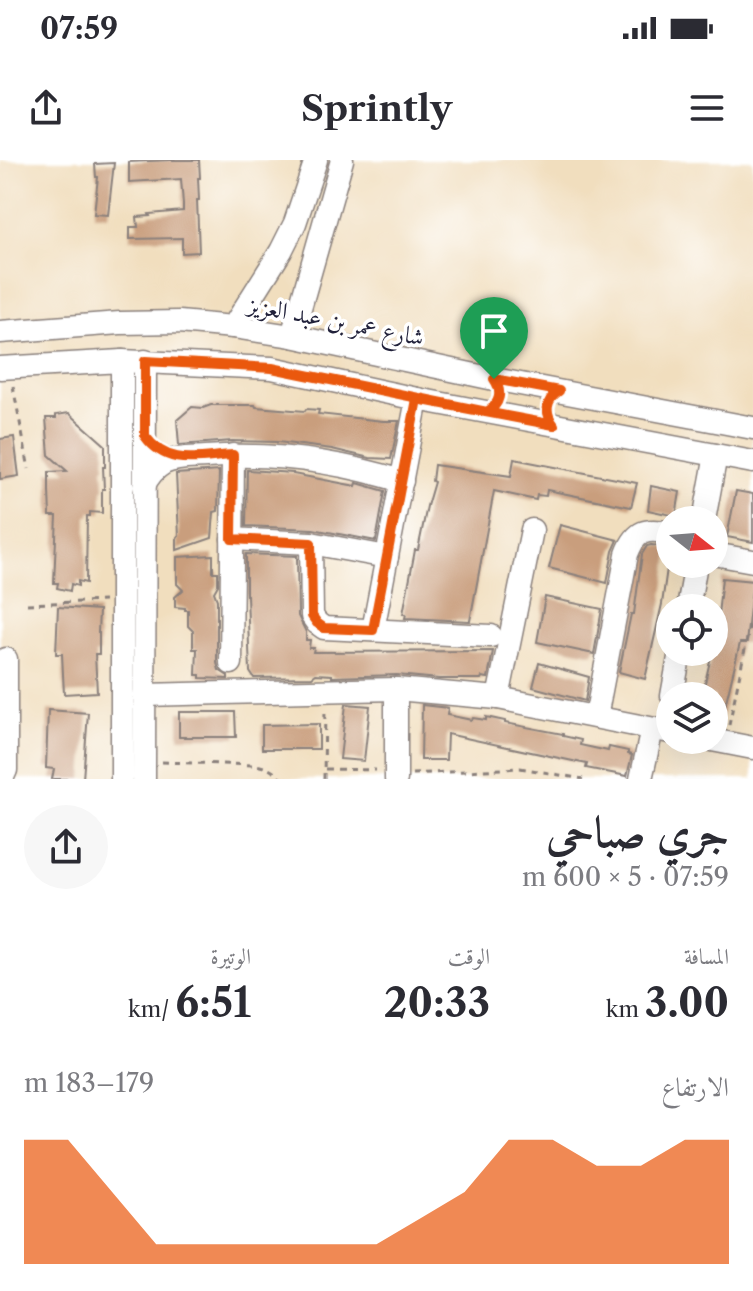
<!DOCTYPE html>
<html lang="ar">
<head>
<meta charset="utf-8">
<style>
	:root { --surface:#fff; --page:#f7f7f7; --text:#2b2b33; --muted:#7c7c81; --accent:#ea580c }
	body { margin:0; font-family:"Libre Caslon Text",Amiri,serif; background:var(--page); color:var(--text); direction:rtl; height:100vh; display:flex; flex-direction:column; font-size:30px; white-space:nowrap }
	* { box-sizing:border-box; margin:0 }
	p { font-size:26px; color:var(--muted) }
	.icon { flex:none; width:44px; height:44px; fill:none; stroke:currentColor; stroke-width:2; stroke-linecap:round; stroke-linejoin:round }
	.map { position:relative; height:619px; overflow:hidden; direction:ltr }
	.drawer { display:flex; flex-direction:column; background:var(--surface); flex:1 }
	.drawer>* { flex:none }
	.needle { width:52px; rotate:107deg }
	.tools { position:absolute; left:656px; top:346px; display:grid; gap:16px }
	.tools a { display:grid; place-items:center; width:72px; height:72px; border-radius:50%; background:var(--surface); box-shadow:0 8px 32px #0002; font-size:40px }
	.pin { position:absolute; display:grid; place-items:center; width:68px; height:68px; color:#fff; margin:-82px -34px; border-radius:50% 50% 50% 0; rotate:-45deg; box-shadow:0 0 8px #0007 }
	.pin .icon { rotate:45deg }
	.round { display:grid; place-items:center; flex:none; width:84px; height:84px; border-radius:42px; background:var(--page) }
	.overview { display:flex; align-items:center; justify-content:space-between; height:136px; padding:0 24px }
	h1 { font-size:44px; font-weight:800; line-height:60px }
	.stats { display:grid; grid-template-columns:repeat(3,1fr); gap:12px; height:136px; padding:8px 24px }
	.stats div { display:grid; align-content:center }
	.stats b { font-size:40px; font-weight:800 }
	.stats small { font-size:22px; font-weight:400 }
	.stats p { font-size:22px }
	.chart { height:224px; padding:16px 24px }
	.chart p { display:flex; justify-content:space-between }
	.chart svg { width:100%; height:144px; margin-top:8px; fill:var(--accent); opacity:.7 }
	.status { display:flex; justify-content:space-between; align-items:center; height:56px; padding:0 40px; background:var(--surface); direction:ltr }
	.status svg { height:22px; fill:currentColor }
	header { display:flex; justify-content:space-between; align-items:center; height:104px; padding:0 24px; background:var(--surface); font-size:36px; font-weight:800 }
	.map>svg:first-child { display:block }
	.building { fill:#c99e7d }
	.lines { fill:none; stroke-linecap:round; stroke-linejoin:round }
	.minor-casing { stroke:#8a807c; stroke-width:25 }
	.path { stroke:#8a807c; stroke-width:3; stroke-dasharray:6 6; stroke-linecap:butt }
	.minor { stroke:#fff; stroke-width:22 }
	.route-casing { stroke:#fff; stroke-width:16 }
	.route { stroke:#ea580c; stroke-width:10 }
	.labels { text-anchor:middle; stroke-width:7; stroke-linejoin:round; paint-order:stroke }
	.street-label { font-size:24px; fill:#22223b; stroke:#fff }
</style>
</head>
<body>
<div class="status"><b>07:59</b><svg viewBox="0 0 49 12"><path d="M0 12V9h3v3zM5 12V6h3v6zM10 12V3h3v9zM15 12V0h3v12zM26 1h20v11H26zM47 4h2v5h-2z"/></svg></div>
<header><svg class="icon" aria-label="menu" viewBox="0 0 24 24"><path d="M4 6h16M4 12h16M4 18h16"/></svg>Sprintly<svg class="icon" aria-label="share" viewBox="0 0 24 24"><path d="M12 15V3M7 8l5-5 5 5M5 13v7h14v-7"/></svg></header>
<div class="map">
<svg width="753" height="619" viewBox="0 0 753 619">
	<rect width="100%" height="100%" fill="#fff"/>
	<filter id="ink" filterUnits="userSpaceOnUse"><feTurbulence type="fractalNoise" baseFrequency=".0125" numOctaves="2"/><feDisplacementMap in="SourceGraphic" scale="16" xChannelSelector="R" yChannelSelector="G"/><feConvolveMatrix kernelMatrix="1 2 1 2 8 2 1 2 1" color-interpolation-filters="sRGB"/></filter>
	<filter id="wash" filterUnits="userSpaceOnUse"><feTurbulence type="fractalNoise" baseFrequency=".006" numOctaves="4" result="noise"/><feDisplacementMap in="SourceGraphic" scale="32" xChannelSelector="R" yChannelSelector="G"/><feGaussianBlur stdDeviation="1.8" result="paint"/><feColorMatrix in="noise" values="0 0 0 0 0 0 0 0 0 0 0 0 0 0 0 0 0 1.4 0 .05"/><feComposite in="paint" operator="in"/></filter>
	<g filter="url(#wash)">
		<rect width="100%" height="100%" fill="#f1debe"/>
		<g id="blocks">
			<g class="building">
				<polygon points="172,0 199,0 200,18 198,18 199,40 197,40 199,92 182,93 182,78 130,79 130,67 138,67 137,57 150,56 149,54 183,51 183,44 181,19 129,22 129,2"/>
				<polygon points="114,3 108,55 94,54 98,17 96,17 95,4"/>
				<polygon points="211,245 255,245 256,247 305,251 306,249 319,250 318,254 383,261 399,261 391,299 370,298 332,289 278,282 232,281 179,285 177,260 192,247 203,248"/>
				<polygon points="69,253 105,285 105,307 103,307 104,329 102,329 102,353 90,352 90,356 87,356 86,423 78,421 78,426 71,424 70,431 57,428 58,423 54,423 57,356 50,356 49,331 49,312 67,311 49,295 46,258 56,258 56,255"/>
				<polygon points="14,277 19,316 0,319 0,279"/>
				<polygon points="514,299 637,323 631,347 547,330 546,336 537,335 536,340 494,331 470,461 405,458 406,454 403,454 415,390 418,390 419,385 427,346 434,322 432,321 434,305 511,316"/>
				<polygon points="247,310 293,313 293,314 356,326 357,323 385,331 376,381 313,369 246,366"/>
				<polygon points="219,311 218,351 214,352 212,378 177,390 177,377 179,376 176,314"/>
				<polygon points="651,326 680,332 676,356 648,350"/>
				<polygon points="736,331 753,334 753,382 727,377"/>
				<polygon points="560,365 618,380 613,391 607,423 549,408"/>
				<polygon points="651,385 670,387 662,444 645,519 619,512 631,454 634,454 642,394 647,386"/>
				<polygon points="246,394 297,396 298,456 306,472 306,480 310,480 309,488 314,488 313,492 493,491 488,518 482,517 481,519 439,519 397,515 332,517 332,515 316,514 312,517 254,518 250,512 247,435 246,435"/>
				<polygon points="213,395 213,412 218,412 218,425 214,432 217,440 217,503 219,510 228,516 228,519 200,518 200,515 196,515 197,489 193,489 193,471 188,466 188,450 185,450 185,448 175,447 175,437 183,430 177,424 177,397"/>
				<polygon points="722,418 753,421 746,483 740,483 720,567 714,566 714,536 702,536 712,492 714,492"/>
				<polygon points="545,437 602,449 594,494 537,482"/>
				<polygon points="58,447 99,450 98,473 99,473 99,494 95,494 97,532 64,534 62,494 56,494"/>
				<polygon points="539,503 589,517 585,541 533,527"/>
				<polygon points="346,544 370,546 364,601 340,599"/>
				<polygon points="422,545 448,548 447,555 472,560 473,558 486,560 486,557 505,561 505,563 563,574 563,576 581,580 580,585 608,591 609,587 628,591 628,594 632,595 627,616 586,608 587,604 447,574 446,600 421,600"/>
				<polygon points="48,550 88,553 83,619 52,619 54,609 46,608"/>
				<polygon points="179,552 235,552 236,577 179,577"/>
				<polygon points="319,564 319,589 262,589 262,565"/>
			</g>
		</g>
	</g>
	<g filter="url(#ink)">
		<use href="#blocks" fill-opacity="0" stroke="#8a807c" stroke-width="2"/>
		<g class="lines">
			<g class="minor-casing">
				<g id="minor">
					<polyline points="233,167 281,91 295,63 316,0"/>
					<polyline points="0,172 120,163 179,162 233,167 292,176 494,219 753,268"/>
					<polyline points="292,176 342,0"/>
					<polyline points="0,208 122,201 272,208 417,239 753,302"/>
					<path d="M144,326C148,316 154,309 164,303C176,297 193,298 206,297C274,292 337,301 402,321"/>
					<polyline points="704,360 716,295"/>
					<polyline points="232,379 311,383 387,397"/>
					<polyline points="311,383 312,456 317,463 324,468 491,476"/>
					<polyline points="714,394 753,401"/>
					<polyline points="688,448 696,404"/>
					<polyline points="373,470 417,239"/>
					<polyline points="231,503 233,295"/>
					<polyline points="144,535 396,529 498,538 670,572"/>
					<polyline points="672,536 680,492"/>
					<polyline points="498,538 532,370"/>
					<path d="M596,557L627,394C636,370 646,368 670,373"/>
					<polyline points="712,580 753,588"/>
					<polyline points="2,619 6,610 6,499"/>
					<polyline points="122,619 122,201"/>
					<polyline points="144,619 145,201"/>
					<polyline points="396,619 396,529"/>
					<polyline points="641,619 652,569"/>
				</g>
			</g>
			<g class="path">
				<polyline points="13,226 29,309"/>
				<polyline points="27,444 104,441"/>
				<polyline points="729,565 753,451"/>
				<path d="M162,602L255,605C267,607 273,610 281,619"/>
				<polyline points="325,609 376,610"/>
				<polyline points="412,614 520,608 583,619"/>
				<polyline points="324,619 325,547"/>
			</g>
			<use href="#minor" class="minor"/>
		</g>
	</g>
	<g class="lines" filter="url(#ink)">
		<g class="route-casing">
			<path id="route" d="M494,219C503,232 500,244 487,252L272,208L145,201V276C168,308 199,297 233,295L232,379L311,383L312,456L317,463L324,468L373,470L417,239L554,265C544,252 546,240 559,231L494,219"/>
		</g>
		<use href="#route" class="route"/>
	</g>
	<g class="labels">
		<g class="street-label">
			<text transform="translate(336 161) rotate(11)" y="8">شارع عمر بن عبد العزيز</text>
		</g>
	</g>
</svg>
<div class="tools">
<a><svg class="needle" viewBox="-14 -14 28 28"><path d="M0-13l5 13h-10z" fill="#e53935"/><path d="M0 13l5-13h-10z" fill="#7c7c81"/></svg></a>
<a><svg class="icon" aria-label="locate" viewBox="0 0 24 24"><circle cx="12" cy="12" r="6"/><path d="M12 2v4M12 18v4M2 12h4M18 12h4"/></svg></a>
<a><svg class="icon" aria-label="layers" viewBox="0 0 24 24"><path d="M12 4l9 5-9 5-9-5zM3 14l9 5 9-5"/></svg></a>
</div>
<div class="pin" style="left:494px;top:219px;background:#1e9e55"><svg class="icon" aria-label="arrive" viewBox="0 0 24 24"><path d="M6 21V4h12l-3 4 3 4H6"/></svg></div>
</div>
<section class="drawer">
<div class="overview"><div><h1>جري صباحي</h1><p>07:59 · 5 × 600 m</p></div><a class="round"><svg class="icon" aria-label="share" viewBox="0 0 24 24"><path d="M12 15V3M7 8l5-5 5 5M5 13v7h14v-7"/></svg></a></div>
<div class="stats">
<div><p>المسافة</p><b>3.00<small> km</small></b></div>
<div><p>الوقت</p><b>20:33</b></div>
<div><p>الوتيرة</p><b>6:51<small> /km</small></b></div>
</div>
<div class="chart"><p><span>الارتفاع</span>179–183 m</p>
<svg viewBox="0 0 160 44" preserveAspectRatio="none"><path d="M0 44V6L10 6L20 22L30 38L40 38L50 38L60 38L70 38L80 38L90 30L100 22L110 6L120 6L130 14L140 14L150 6L160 6V44z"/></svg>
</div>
</section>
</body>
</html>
